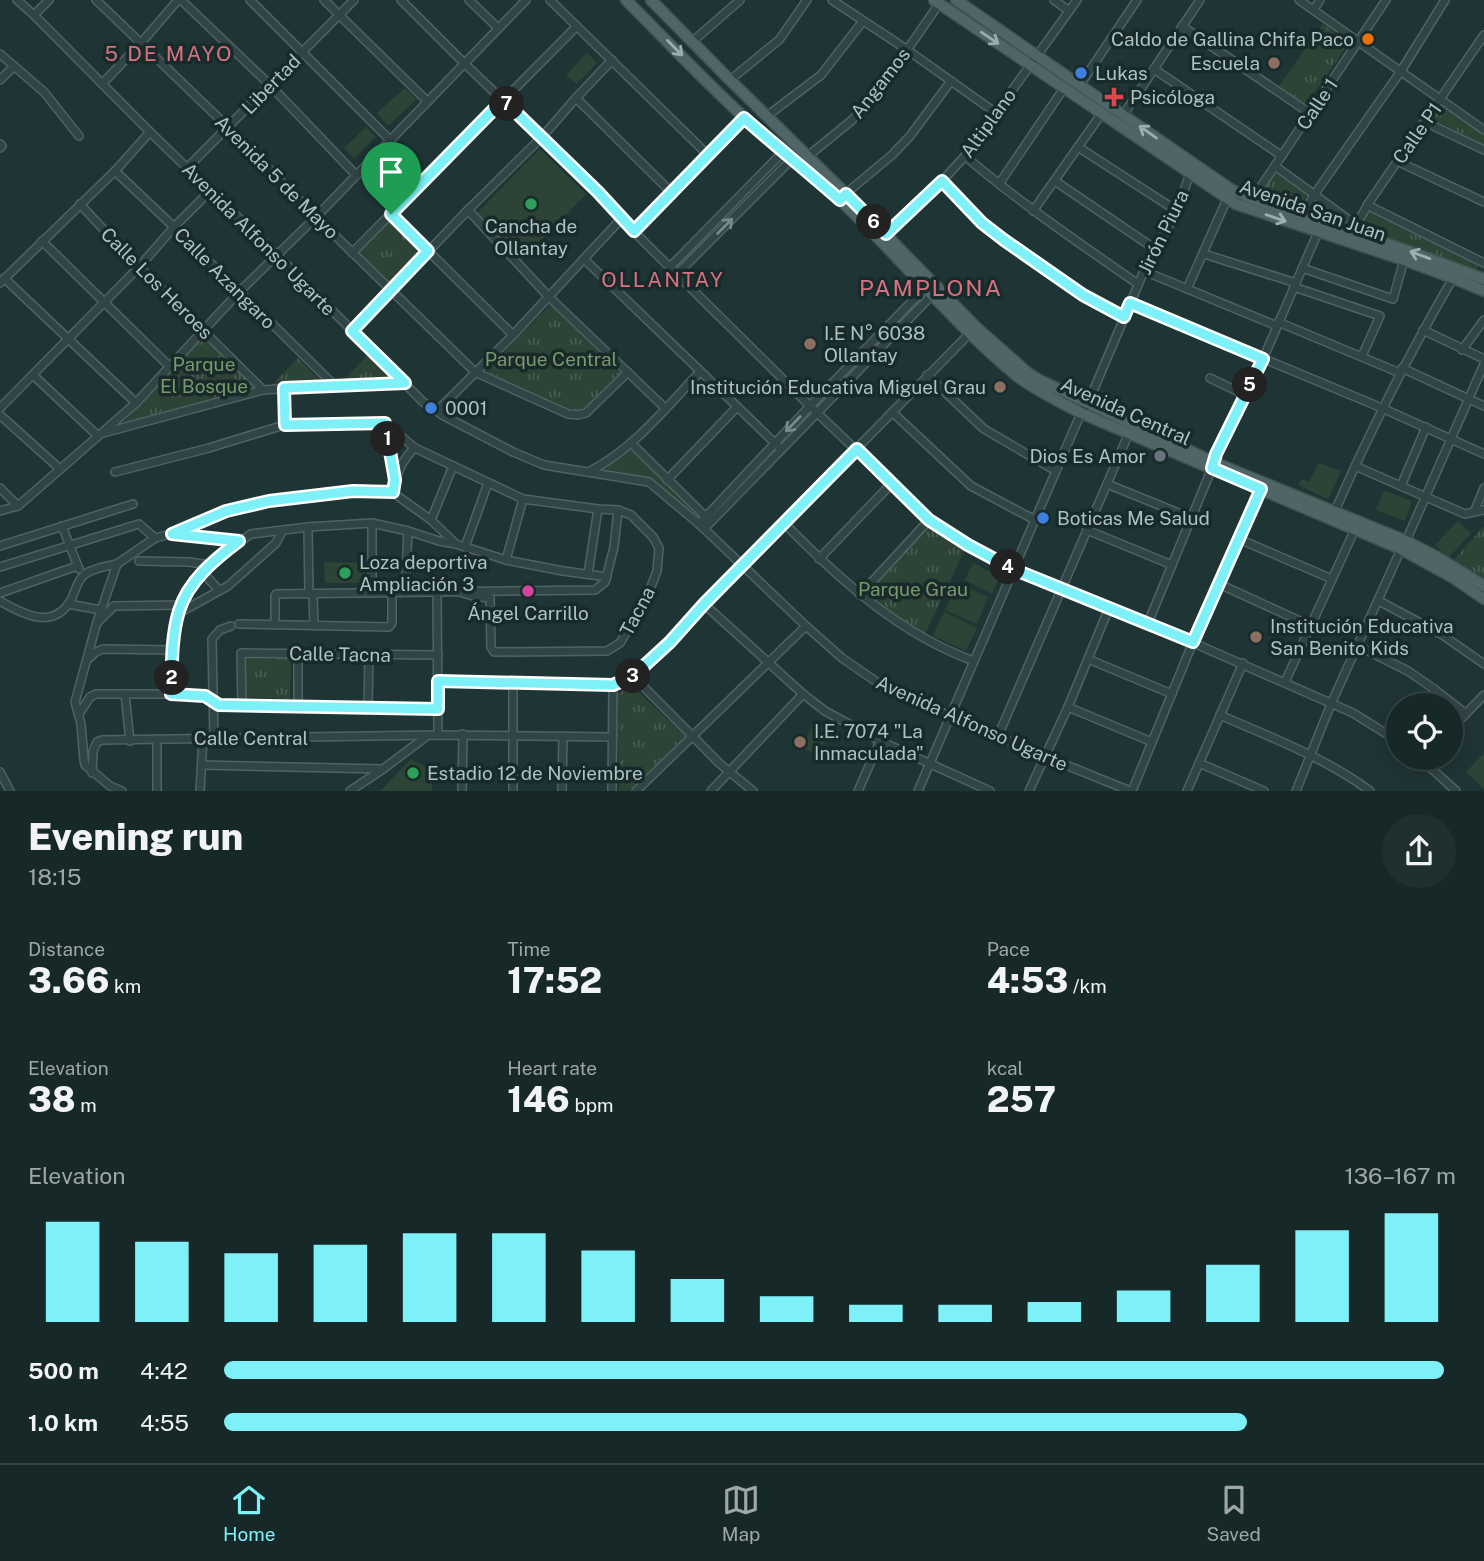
<!DOCTYPE html>
<html lang="en">
<head>
<meta charset="utf-8">
<style>
	:root { --surface:#172828; --page:#203030; --text:#f1f3f6; --muted:#9ea6a8; --line:#364445; --accent:#7df1f7 }
	body { margin:0; font-family:"Public Sans",sans-serif; background:var(--page); color:var(--text); height:100vh; display:flex; flex-direction:column; font-size:26px; white-space:nowrap }
	* { box-sizing:border-box; margin:0 }
	p { font-size:23px; color:var(--muted) }
	.icon { flex:none; width:38px; height:38px; fill:none; stroke:currentColor; stroke-width:2; stroke-linecap:round; stroke-linejoin:round }
	.map { position:relative; height:791px; overflow:hidden }
	.panel { display:flex; flex-direction:column; background:var(--surface); flex:1 }
	.panel>* { flex:none }
	.buttons { position:absolute; left:1386px; top:693px; display:grid; gap:14px }
	.buttons a { display:grid; place-items:center; width:77px; height:77px; border-radius:50%; background:var(--surface); box-shadow:0 4px 18px #0003,0 0 0 2px var(--line); font-size:35px }
	.pin { position:absolute; display:grid; place-items:center; width:60px; height:60px; color:#fff; margin:-72px -30px; border-radius:50% 50% 50% 0; rotate:-45deg; box-shadow:0 0 7px #0007 }
	.pin .icon { rotate:45deg }
	.km { position:absolute; width:35px; height:35px; margin:-18px; border-radius:50%; background:#222; color:#fff; font-size:19px; line-height:35px; text-align:center }
	.round { display:grid; place-items:center; flex:none; width:74px; height:74px; border-radius:37px; background:var(--page) }
	.summary { display:flex; align-items:center; justify-content:space-between; height:119px; padding:0 28px }
	h1 { font-size:38px; font-weight:800; line-height:52px }
	.metrics { display:grid; grid-template-columns:repeat(3,1fr); gap:10px; height:119px; padding:7px 28px }
	.metrics div { display:grid; align-content:center }
	.metrics b { font-size:35px; font-weight:800 }
	.metrics small { font-size:19px; font-weight:400 }
	.metrics p { font-size:19px }
	.chart { height:196px; padding:14px 28px }
	.chart p { display:flex; justify-content:space-between }
	.chart svg { width:100%; height:126px; margin-top:7px; stroke:var(--accent); stroke-width:6 }
	ul { padding:0 28px; list-style:none; font-size:23px }
	li { display:grid; grid-template-columns:112px 84px 1fr; align-items:center; height:52px }
	li i { height:18px; border-radius:9px; background:var(--accent) }
	.tab-bar { display:flex; justify-content:space-around; align-items:center; height:98px; border-top:2px solid var(--line); background:var(--surface); font-size:19px; color:var(--muted) }
	.tab-bar a { display:grid; justify-items:center; gap:4px }
	.tab-bar .selected { color:var(--accent) }
	.map>svg:first-child { display:block }
	.grass { fill:#2d4335 }
	.park { fill:url(#park-tufts) }
	.lines { fill:none; stroke-linecap:round; stroke-linejoin:round }
	.minor-casing { stroke:#506364; stroke-width:10 }
	.major-casing { stroke:#3f5252; stroke-width:13 }
	.minor { stroke:#324546; stroke-width:7 }
	.major { stroke:#506666; stroke-width:10 }
	.oneway { stroke:#9ab0b0 }
	.oneway2 { stroke:#758a8b }
	.route-casing { stroke:#fff; stroke-width:14 }
	.route { stroke:#7df1f7; stroke-width:9 }
	.food-dot { fill:#e8710a; stroke:#182a2a; stroke-width:2.5 }
	.education-dot { fill:#8d6e63; stroke:#182a2a; stroke-width:2.5 }
	.shop-dot { fill:#3f7fe0; stroke:#182a2a; stroke-width:2.5 }
	.health-dot { fill:#e0444e; stroke:#182a2a; stroke-width:2.5 }
	.leisure-dot { fill:#2e9e5b; stroke:#182a2a; stroke-width:2.5 }
	.worship-dot { fill:#6b7280; stroke:#182a2a; stroke-width:2.5 }
	.hotel-dot { fill:#d1479c; stroke:#182a2a; stroke-width:2.5 }
	.labels { text-anchor:middle; stroke-width:7; stroke-linejoin:round; paint-order:stroke }
	.poi-label { font-size:19px; fill:#acc2c3; stroke:#182a2a; text-anchor:start }
	.street-label { font-size:19px; fill:#acc2c3; stroke:#182a2a }
	.park-label { font-size:19px; fill:#7b986c; stroke:#182a2a }
	.neighbourhood-label { font-size:21px; letter-spacing:2px; fill:#d87280; stroke:#182a2a }
	.quarter-label { font-size:23px; letter-spacing:2px; fill:#d87280; stroke:#182a2a }
</style>
</head>
<body>
<div class="map">
<svg width="1484" height="791" viewBox="0 0 1484 791">
	<defs>
		<pattern id="park-tufts" width="24" height="20" patternUnits="userSpaceOnUse" patternTransform="scale(1.75)"><rect width="24" height="20" fill="#2d4335"/><path d="M3 7l-1-3M5 7V3M7 7l1-3M15 17l-1-3M17 17v-4M19 17l1-3" fill="none" stroke="#495c51"/></pattern>
	</defs>
	<rect width="100%" height="100%" fill="#1f3535"/>
	<g class="grass">
		<polygon points="587,53 597,63 576,84 566,75"/>
		<polygon points="405,88 416,100 388,126 377,113"/>
		<polygon points="366,127 376,137 354,159 344,148"/>
		<polygon points="540,149 586,194 522,260 476,214"/>
		<polygon points="634,450 699,515 696,518 656,484 645,477 602,469 629,451"/>
		<polygon points="1319,463 1341,471 1329,497 1327,499 1298,485 1301,479 1309,482"/>
		<polygon points="1384,491 1412,501 1405,521 1376,510"/>
		<polygon points="1458,521 1471,534 1448,558 1435,545"/>
		<polygon points="324,562 365,563 365,583 325,583"/>
		<polygon points="973,563 1000,577 992,594 965,580"/>
		<polygon points="957,583 988,597 977,624 945,610"/>
		<polygon points="944,612 977,628 966,651 933,636"/>
		<polygon points="814,722 830,730 817,755 802,748"/>
		<polygon points="1484,753 1484,789 1466,772"/>
		<path d="M411,759C427,767 432,771 432,791H380Z"/>
	</g>
	<g class="park">
		<polygon points="1323,24 1349,43 1306,105 1279,86"/>
		<polygon points="1441,105 1484,135 1484,145 1432,119"/>
		<polygon points="1274,172 1307,195 1297,211 1261,198 1260,196 1260,192"/>
		<polygon points="1314,200 1352,225 1351,227 1310,214 1309,209"/>
		<path d="M1370,210L1478,265L1477,270L1363,233L1360,229C1360,221 1364,214 1370,210Z"/>
		<polygon points="390,221 424,254 392,286 358,253"/>
		<polygon points="551,304 620,373 586,407 580,410 568,409 486,371"/>
		<polygon points="204,335 256,389 120,426"/>
		<polygon points="369,354 390,373 389,379 383,381 343,381"/>
		<polygon points="298,358 319,379 320,382 319,384 272,385"/>
		<polygon points="1484,526 1484,582 1453,561"/>
		<polygon points="928,528 964,551 925,634 866,595"/>
		<polygon points="244,655 291,655 290,699 244,697"/>
		<polygon points="632,686 685,736 629,791 619,791 618,694"/>
	</g>
	<g class="lines">
		<g class="minor-casing">
			<g id="minor">
				<polyline points="17,0 34,15 150,132 277,255 423,402 444,416 513,452 544,465 649,482 699,524 806,626 842,658 887,689 1044,756 1130,791"/>
				<polyline points="96,0 229,128 316,217 475,372 568,414 578,415 586,413 628,372"/>
				<polyline points="181,0 270,85 356,175"/>
				<polyline points="250,0 390,140"/>
				<polyline points="324,0 427,101"/>
				<polyline points="401,0 464,63 598,192 621,219 810,406 929,520 968,545 1013,569 1148,623 1353,713 1398,741"/>
				<polyline points="469,0 498,28"/>
				<polyline points="550,0 708,155"/>
				<polyline points="832,0 906,49 996,113"/>
				<polyline points="1054,0 1069,11"/>
				<polyline points="1299,0 1484,130"/>
				<polyline points="1314,9 1320,0"/>
				<polyline points="34,15 49,0"/>
				<polyline points="1182,26 1311,114"/>
				<polyline points="692,42 740,0"/>
				<polyline points="0,54 44,92 79,136"/>
				<polyline points="1154,69 1282,156"/>
				<polyline points="0,80 14,66"/>
				<polyline points="730,80 779,40 807,0"/>
				<polyline points="102,84 141,43 178,0"/>
				<polyline points="1080,85 1137,0"/>
				<polyline points="576,98 671,192"/>
				<polyline points="767,116 821,75 863,21"/>
				<polyline points="1122,117 1200,0"/>
				<polyline points="1425,122 1484,150"/>
				<polyline points="0,144 2,146 0,148"/>
				<polyline points="1078,147 1177,211"/>
				<polyline points="808,156 851,121 878,92 941,1"/>
				<path d="M965,156C1020,203 1079,243 1138,284"/>
				<polyline points="1397,161 1484,202"/>
				<polyline points="1275,166 1356,225"/>
				<polyline points="187,168 354,0"/>
				<polyline points="115,171 174,227 334,385"/>
				<polyline points="942,181 982,223 1004,240 1083,295 1124,316"/>
				<polyline points="1055,181 1155,249"/>
				<polyline points="999,184 1064,88"/>
				<polyline points="844,195 892,155 910,136 951,81"/>
				<polyline points="1252,200 1386,0"/>
				<path d="M80,204C139,269 202,329 263,390"/>
				<polyline points="1367,205 1484,263"/>
				<polyline points="468,210 549,297 665,408"/>
				<polyline points="1033,211 1102,113"/>
				<polyline points="391,214 513,335"/>
				<polyline points="1300,218 1314,195 1401,71 1445,0"/>
				<polyline points="634,231 744,118"/>
				<polyline points="1352,232 1370,201 1484,35"/>
				<polyline points="886,234 942,181 965,156 1077,0"/>
				<polyline points="42,241 170,367"/>
				<polyline points="352,253 577,26"/>
				<polyline points="1204,254 1296,283"/>
				<polyline points="584,259 778,446"/>
				<polyline points="670,267 783,152"/>
				<polyline points="1302,268 1393,299 1404,260"/>
				<polyline points="1144,271 1277,326"/>
				<polyline points="677,274 792,159"/>
				<polyline points="4,278 136,403"/>
				<polyline points="0,283 115,171 150,132"/>
				<polyline points="1294,287 1380,316 1362,356"/>
				<polyline points="1187,289 1227,199"/>
				<polyline points="1130,303 1382,408 1484,454"/>
				<polyline points="1278,322 1400,373"/>
				<polyline points="1423,330 1484,359"/>
				<polyline points="352,331 468,210 542,137 576,98 612,60"/>
				<polyline points="1462,350 1484,320"/>
				<polyline points="1402,368 1484,406"/>
				<polyline points="33,375 98,436"/>
				<polyline points="927,375 984,429 1056,471"/>
				<polyline points="1210,378 1245,395"/>
				<polyline points="284,388 284,425"/>
				<polyline points="0,408 139,267 174,227 211,190"/>
				<polyline points="437,411 513,335 621,219"/>
				<polyline points="892,412 971,486 1035,520"/>
				<polyline points="0,415 60,469"/>
				<polyline points="385,423 395,480"/>
				<polyline points="103,433 263,390 334,385 405,383"/>
				<polyline points="631,443 708,519"/>
				<polyline points="1355,466 1465,514 1484,510"/>
				<path d="M590,471C634,449 667,406 700,372"/>
				<polyline points="115,472 209,448 284,425 385,423 415,448 523,499 598,509 618,510 631,515 653,537 659,548 657,571 647,597 620,643 607,651 494,652 491,647 490,598 473,596 456,591"/>
				<polyline points="667,480 737,407"/>
				<polyline points="1107,484 1191,518"/>
				<polyline points="1401,486 1426,427"/>
				<polyline points="0,488 18,506"/>
				<path d="M392,492C395,478 403,457 415,448"/>
				<polyline points="1475,510 1484,488"/>
				<polyline points="0,511 18,506 136,403 240,291 316,217 526,0"/>
				<path d="M1335,511C1370,431 1409,354 1453,278"/>
				<polyline points="431,520 453,466"/>
				<polyline points="372,523 372,593"/>
				<path d="M784,523C839,579 899,634 974,661"/>
				<polyline points="699,524 810,406 926,287"/>
				<polyline points="62,526 79,569"/>
				<polyline points="308,527 309,594"/>
				<polyline points="704,529 933,294"/>
				<polyline points="1087,530 1172,565"/>
				<polyline points="174,534 239,541"/>
				<polyline points="1239,539 1332,579"/>
				<polyline points="1406,541 1484,364"/>
				<polyline points="0,546 133,504"/>
				<polyline points="465,547 488,483"/>
				<polyline points="819,559 892,483"/>
				<polyline points="506,560 523,499"/>
				<polyline points="139,561 189,562 209,565"/>
				<polyline points="0,567 139,524 155,538 171,534 226,511 269,501 370,491 392,492 431,520 456,544"/>
				<polyline points="203,573 219,590"/>
				<polyline points="588,574 598,509"/>
				<polyline points="1219,584 1311,626"/>
				<polyline points="437,591 438,735"/>
				<polyline points="405,592 408,531"/>
				<polyline points="0,593 77,566"/>
				<polyline points="313,594 314,626"/>
				<polyline points="860,595 929,520"/>
				<path d="M0,601C24,615 55,631 72,598C75,591 78,579 85,574C94,568 107,566 117,564"/>
				<polyline points="1379,601 1441,634 1484,664"/>
				<polyline points="68,604 101,610"/>
				<polyline points="704,604 803,694 825,711 880,741 990,791"/>
				<polyline points="179,613 228,586 276,543 283,530"/>
				<polyline points="98,622 114,606 181,605"/>
				<polyline points="1148,623 1212,468 1216,454 1263,359 1318,232"/>
				<polyline points="239,624 389,627 392,623 392,592"/>
				<polyline points="275,625 275,596 276,594 595,590 605,582 614,547 618,510"/>
				<polyline points="1358,646 1408,671 1434,689 1466,714"/>
				<polyline points="1088,659 1172,694"/>
				<polyline points="87,660 96,652 103,649 174,650"/>
				<polyline points="633,676 720,764 753,791"/>
				<polyline points="438,681 613,685 633,676 670,641 704,604 973,330"/>
				<polyline points="1285,682 1355,529"/>
				<polyline points="125,694 130,741"/>
				<polyline points="171,694 175,631 178,613 185,596 189,589 218,557 251,534 308,527 372,523 408,531 439,541 456,544 506,560 563,571 607,577"/>
				<polyline points="242,705 241,653 438,655"/>
				<polyline points="298,706 298,653"/>
				<polyline points="1068,707 1152,742"/>
				<polyline points="368,709 369,655"/>
				<polyline points="79,714 90,697 96,694 171,694 205,697 219,705 438,709"/>
				<path d="M1220,715C1272,738 1324,757 1370,791"/>
				<polyline points="1451,729 1484,695"/>
				<polyline points="998,736 1129,433"/>
				<polyline points="214,739 212,639 220,630 231,626"/>
				<polyline points="1420,758 1456,791"/>
				<polyline points="1199,763 1264,791"/>
				<polyline points="202,765 383,769"/>
				<polyline points="0,772 10,791"/>
				<polyline points="92,773 93,751 97,742 102,740 438,735 613,737"/>
				<polyline points="122,791 110,786 85,765 84,760 81,724 75,702 97,622 117,564 155,538"/>
				<polyline points="157,791 157,740"/>
				<polyline points="200,791 203,738"/>
				<polyline points="350,791 383,769 427,736"/>
				<polyline points="462,791 463,734"/>
				<polyline points="513,791 513,684"/>
				<polyline points="562,791 563,736"/>
				<polyline points="612,791 613,685"/>
				<polyline points="636,791 806,626"/>
				<polyline points="711,791 803,694"/>
				<polyline points="858,791 880,741"/>
				<polyline points="918,791 1056,471 1081,413 1088,403 1144,271 1177,211 1190,173"/>
				<polyline points="1029,791 1068,707 1109,608"/>
				<polyline points="1132,791 1193,642 1261,489"/>
				<polyline points="1187,791 1243,663"/>
				<polyline points="1296,791 1331,704 1401,549"/>
			</g>
		</g>
		<g class="major-casing">
			<g id="major">
				<path d="M626,0C666,40 705,82 747,120C777,148 810,172 840,200C900,257 953,323 1017,376C1037,391 1060,402 1081,413L1401,549L1452,577L1484,599"/>
				<polyline points="651,0 730,80 846,194 976,327 1028,373 1039,380 1213,462 1406,541 1437,557 1484,586"/>
				<polyline points="934,0 1236,204 1404,260 1453,278 1484,291"/>
				<polyline points="956,0 1232,190 1253,199 1408,251 1484,279"/>
			</g>
		</g>
		<use href="#minor" class="minor"/>
		<use href="#major" class="major"/>
	</g>
	<defs><path id="oneway-shaft" d="M-6 0H5M1.5-3L5.5 0L1.5 3" fill="none" stroke-width="1.6" stroke-linecap="round" stroke-linejoin="round" transform="scale(1.75)"/></defs>
	<g class="oneway">
		<use href="#oneway-shaft" transform="translate(990 38) rotate(34)"/>
		<use href="#oneway-shaft" transform="translate(675 48) rotate(45)"/>
		<use href="#oneway-shaft" transform="translate(1148 132) rotate(-145)"/>
		<use href="#oneway-shaft" transform="translate(1276 218) rotate(19)"/>
		<use href="#oneway-shaft" transform="translate(1420 255) rotate(-160)"/>
	</g>
	<g class="oneway2">
		<use href="#oneway-shaft" transform="translate(725 226) rotate(-45)"/>
		<use href="#oneway-shaft" transform="translate(793 424) rotate(134)"/>
	</g>
	<g class="lines">
		<g class="route-casing">
			<path id="route" d="M503,100L598,192L634,231L744,118C776,146 808,172 840,200L846,194L886,234L942,181L982,223L1004,240L1083,295L1124,317L1130,303L1263,359L1216,454L1212,468L1261,489L1193,642L1013,569L968,545L929,520L857,449L704,604L670,642L633,676L613,685L438,681V709L219,705L205,696L171,694C172,667 171,637 179,611C188,581 215,559 239,541L172,534L226,511L269,501L353,491L393,492L395,480L385,423L285,425L284,388L405,383L352,331L428,251L391,214Z"/>
		</g>
		<use href="#route" class="route"/>
	</g>
	<circle class="food-dot" cx="1368" cy="39" r="7"/>
	<g class="education-dot">
		<circle cx="1274" cy="63" r="7"/>
		<circle cx="810" cy="344" r="7"/>
		<circle cx="1000" cy="387" r="7"/>
		<circle cx="1256" cy="637" r="7"/>
		<circle cx="800" cy="742" r="7"/>
	</g>
	<g class="shop-dot">
		<circle cx="1081" cy="73" r="7"/>
		<circle cx="431" cy="408" r="7"/>
		<circle cx="1043" cy="518" r="7"/>
	</g>
	<path class="health-dot" d="M1110.5 86.5h7v7h7v7h-7v7h-7v-7h-7v-7h7z"/>
	<g class="leisure-dot">
		<circle cx="531" cy="204" r="7"/>
		<circle cx="345" cy="573" r="7"/>
		<circle cx="413" cy="773" r="7"/>
	</g>
	<circle class="worship-dot" cx="1160" cy="456" r="7"/>
	<circle class="hotel-dot" cx="528" cy="591" r="7"/>
	<g class="labels">
		<g class="poi-label">
			<text x="1354" y="46" text-anchor="end">Caldo de Gallina Chifa Paco</text>
			<text x="1260" y="70" text-anchor="end">Escuela</text>
			<text x="1095" y="80">Lukas</text>
			<text x="1130" y="104">Psicóloga</text>
			<text x="531" y="233" text-anchor="middle">Cancha de<tspan x="531" dy="22">Ollantay</tspan></text>
			<text x="824" y="340">I.E N° 6038<tspan x="824" dy="22">Ollantay</tspan></text>
			<text x="986" y="394" text-anchor="end">Institución Educativa Miguel Grau</text>
			<text x="445" y="415">0001</text>
			<text x="1146" y="463" text-anchor="end">Dios Es Amor</text>
			<text x="1057" y="525">Boticas Me Salud</text>
			<text x="359" y="569">Loza deportiva<tspan x="359" dy="22">Ampliación 3</tspan></text>
			<text x="528" y="620" text-anchor="middle">Ángel Carrillo</text>
			<text x="1270" y="633">Institución Educativa<tspan x="1270" dy="22">San Benito Kids</tspan></text>
			<text x="814" y="738">I.E. 7074 "La<tspan x="814" dy="22">Inmaculada"</tspan></text>
			<text x="427" y="780">Estadio 12 de Noviembre</text>
		</g>
		<g class="street-label">
			<text transform="translate(880 83) rotate(-52)" y="7">Angamos</text>
			<text transform="translate(271 84) rotate(-46)" y="7">Libertad</text>
			<text transform="translate(1317 104) rotate(-56)" y="7">Calle 1</text>
			<text transform="translate(988 123) rotate(-54)" y="7">Altiplano</text>
			<text transform="translate(1417 133) rotate(-55)" y="7">Calle P1</text>
			<text transform="translate(277 177) rotate(45)" y="7">Avenida 5 de Mayo</text>
			<text transform="translate(1313 210) rotate(19)" y="7">Avenida San Juan</text>
			<text transform="translate(1163 232) rotate(-64)" y="7">Jirón Piura</text>
			<text transform="translate(259 239) rotate(45)" y="7">Avenida Alfonso Ugarte</text>
			<text transform="translate(225 278) rotate(45)" y="7">Calle Azangaro</text>
			<text transform="translate(157 283) rotate(45)" y="7">Calle Los Heroes</text>
			<text transform="translate(1126 411) rotate(24)" y="7">Avenida Central</text>
			<text transform="translate(637 611) rotate(-62)" y="7">Tacna</text>
			<text transform="translate(340 654) rotate(1)" y="7">Calle Tacna</text>
			<text transform="translate(972 723) rotate(24)" y="7">Avenida Alfonso Ugarte</text>
			<text x="251" y="745">Calle Central</text>
		</g>
		<g class="park-label">
			<text x="551" y="366">Parque Central</text>
			<text x="204" y="371">Parque<tspan x="204" dy="22">El Bosque</tspan></text>
			<text x="913" y="596">Parque Grau</text>
		</g>
		<g class="neighbourhood-label">
			<text x="169" y="61">5 DE MAYO</text>
			<text x="663" y="287">OLLANTAY</text>
		</g>
		<g class="quarter-label">
			<text x="931" y="296">PAMPLONA</text>
		</g>
	</g>
</svg>
<div class="buttons">
<a><svg class="icon" aria-label="locate" viewBox="0 0 24 24"><circle cx="12" cy="12" r="6"/><path d="M12 2v4M12 18v4M2 12h4M18 12h4"/></svg></a>
</div>
<div class="pin" style="left:391px;top:214px;background:#1e9e55"><svg class="icon" aria-label="arrive" viewBox="0 0 24 24"><path d="M6 21V4h12l-3 4 3 4H6"/></svg></div>
<b class="km" style="left:388px;top:439px">1</b>
<b class="km" style="left:172px;top:678px">2</b>
<b class="km" style="left:633px;top:676px">3</b>
<b class="km" style="left:1008px;top:567px">4</b>
<b class="km" style="left:1250px;top:385px">5</b>
<b class="km" style="left:874px;top:222px">6</b>
<b class="km" style="left:507px;top:104px">7</b>
</div>
<section class="panel">
<div class="summary"><div><h1>Evening run</h1><p>18:15</p></div><a class="round"><svg class="icon" aria-label="share" viewBox="0 0 24 24"><path d="M12 15V3M7 8l5-5 5 5M5 13v7h14v-7"/></svg></a></div>
<div class="metrics">
<div><p>Distance</p><b>3.66<small> km</small></b></div>
<div><p>Time</p><b>17:52</b></div>
<div><p>Pace</p><b>4:53<small> /km</small></b></div>
</div>
<div class="metrics">
<div><p>Elevation</p><b>38<small> m</small></b></div>
<div><p>Heart rate</p><b>146<small> bpm</small></b></div>
<div><p>kcal</p><b>257</b></div>
</div>
<div class="chart"><p><span>Elevation</span>136–167 m</p>
<svg viewBox="0 0 160 44" preserveAspectRatio="none"><path d="M5 44V9M15 44V16M25 44V20M35 44V17M45 44V13M55 44V13M65 44V19M75 44V29M85 44V35M95 44V38M105 44V38M115 44V37M125 44V33M135 44V24M145 44V12M155 44V6"/></svg>
</div>
<ul>
<li><b>500 m</b>4:42<i style="width:99%"></i></li>
<li><b>1.0 km</b>4:55<i style="width:83%"></i></li>
</ul>
</section>
<nav class="tab-bar">
<a class="selected"><svg class="icon" aria-label="home" viewBox="0 0 24 24"><path d="M3 11l9-7 9 7M6 9v11h12V9"/></svg>Home</a>
<a><svg class="icon" aria-label="map" viewBox="0 0 24 24"><path d="M3 6l6-2 6 2 6-2v14l-6 2-6-2-6 2zM9 4v14M15 6v14"/></svg>Map</a>
<a><svg class="icon" aria-label="saved" viewBox="0 0 24 24"><path d="M7 4h10v16l-5-4-5 4z"/></svg>Saved</a>
</nav>
</body>
</html>
